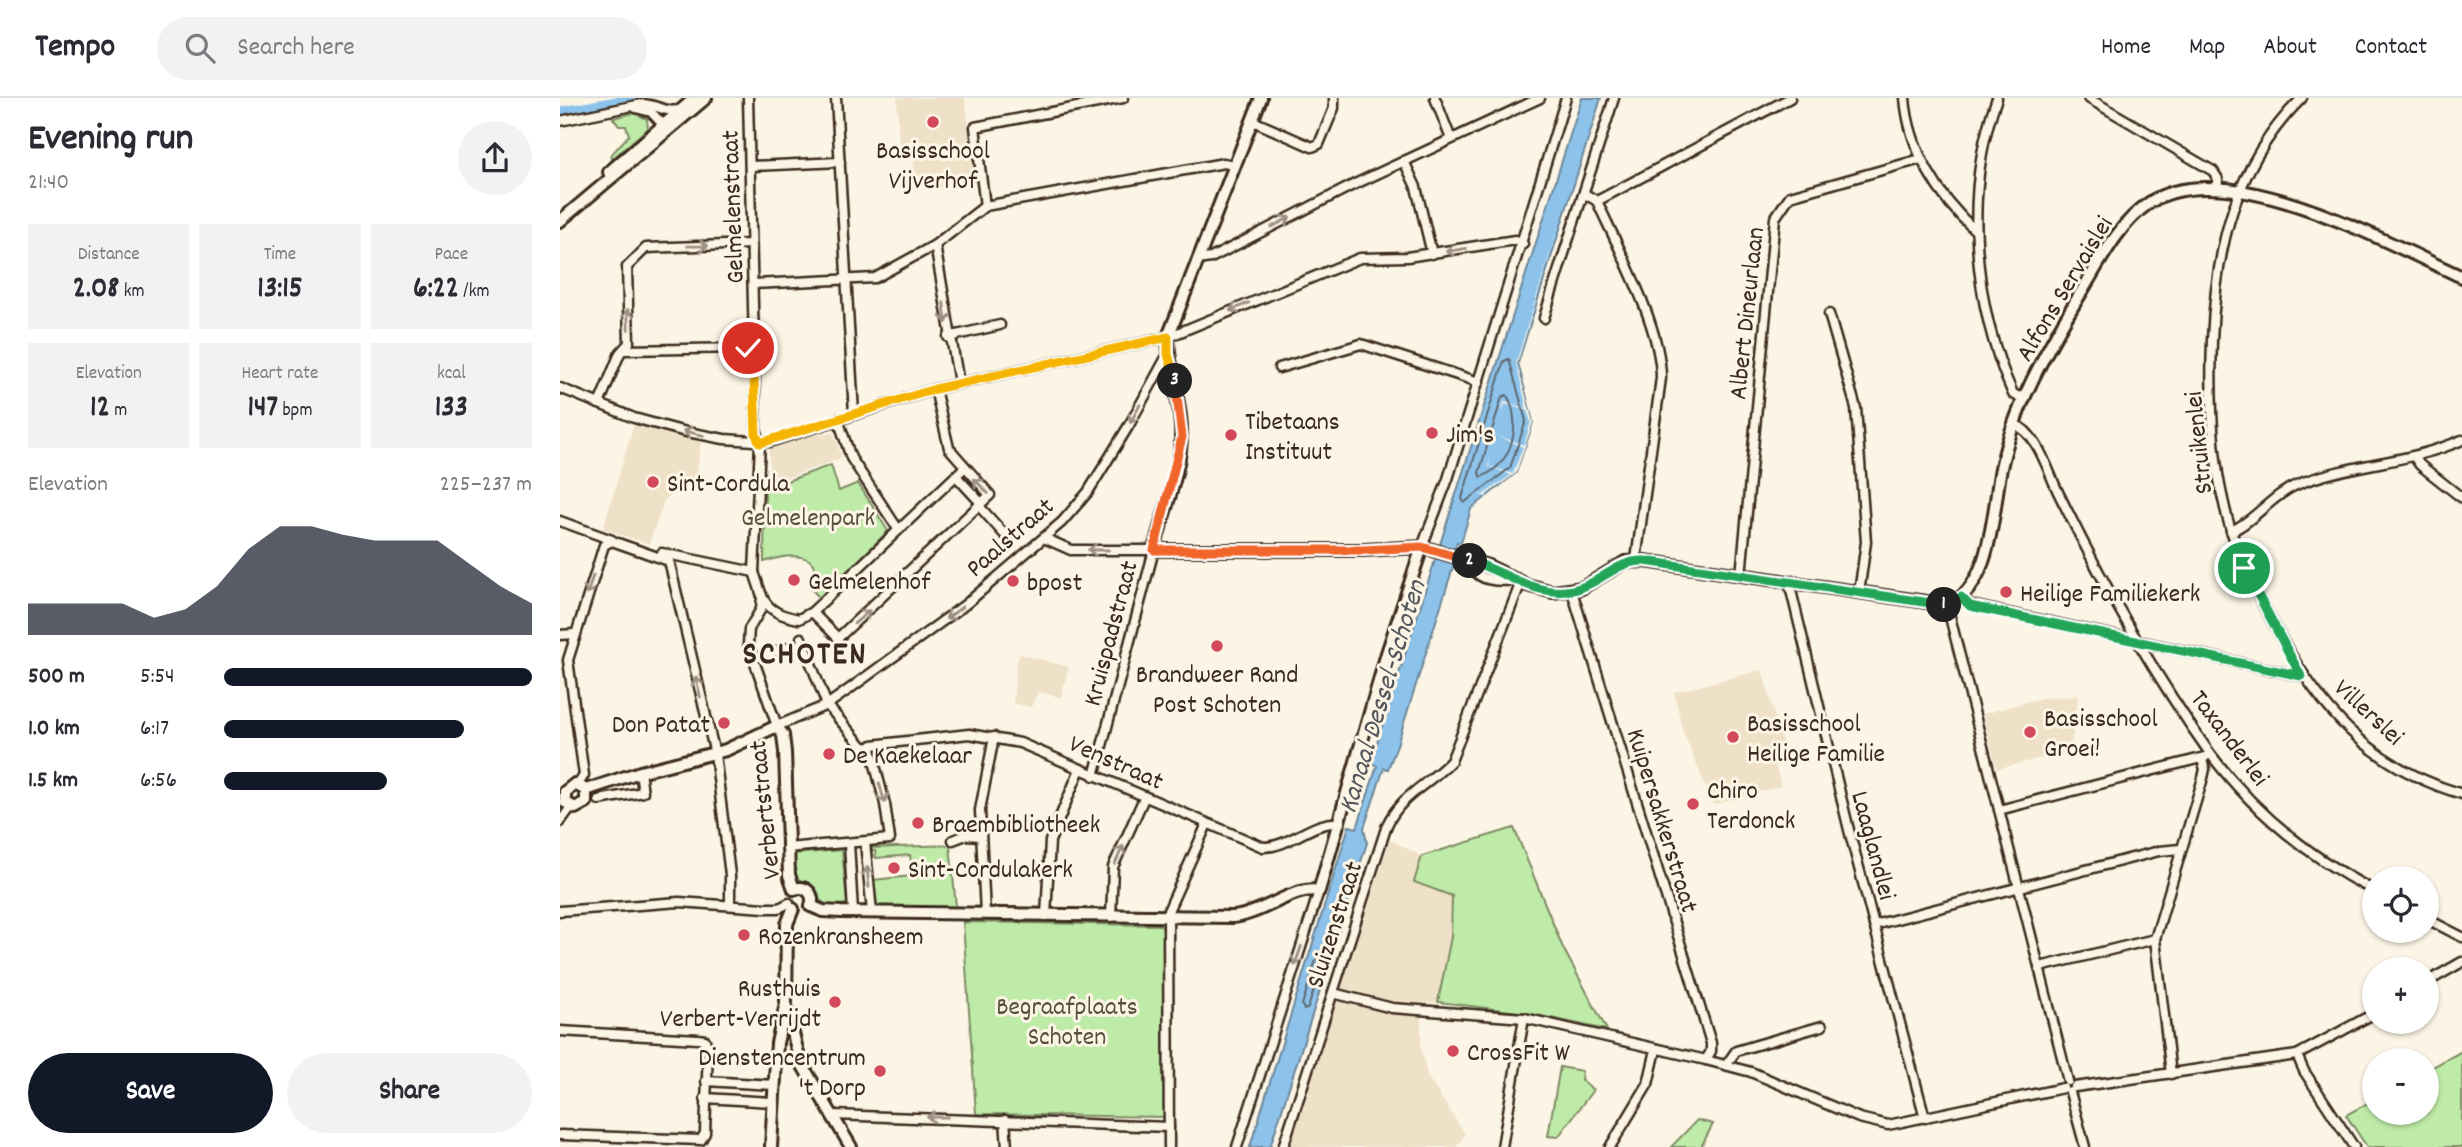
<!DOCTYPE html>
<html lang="en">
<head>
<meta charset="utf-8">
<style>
	:root { --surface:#fff; --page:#f2f2f3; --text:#2b2b33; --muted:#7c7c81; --line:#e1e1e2; --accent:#111827 }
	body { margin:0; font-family:Dekko,sans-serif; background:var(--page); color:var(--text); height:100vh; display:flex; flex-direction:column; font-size:26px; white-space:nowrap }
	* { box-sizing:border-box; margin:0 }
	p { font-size:23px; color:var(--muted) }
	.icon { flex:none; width:38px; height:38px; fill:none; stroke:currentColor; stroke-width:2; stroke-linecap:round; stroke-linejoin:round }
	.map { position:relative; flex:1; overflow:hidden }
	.panel { display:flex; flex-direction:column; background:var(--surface); width:560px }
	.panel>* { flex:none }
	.buttons { position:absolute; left:1802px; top:768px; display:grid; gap:14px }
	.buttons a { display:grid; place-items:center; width:77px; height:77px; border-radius:50%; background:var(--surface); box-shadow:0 2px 5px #0004; font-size:35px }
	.pin { position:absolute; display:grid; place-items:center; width:60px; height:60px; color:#fff; margin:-30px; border:4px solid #fff; border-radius:50%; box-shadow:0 2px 7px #0007 }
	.km { position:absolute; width:35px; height:35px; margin:-18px; border-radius:50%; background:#222; color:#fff; font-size:19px; line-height:35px; text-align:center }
	.round { display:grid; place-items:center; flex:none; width:74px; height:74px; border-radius:37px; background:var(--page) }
	.summary { display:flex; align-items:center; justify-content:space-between; height:119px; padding:0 28px }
	h1 { font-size:38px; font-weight:700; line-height:52px }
	.figures { display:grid; grid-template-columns:repeat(3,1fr); gap:10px; height:119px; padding:7px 28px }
	.figures div { display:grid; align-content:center; border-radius:0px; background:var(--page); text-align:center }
	.figures b { font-size:30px; font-weight:700 }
	.figures small { font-size:19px; font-weight:400 }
	.figures p { font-size:19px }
	.chart { height:196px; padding:14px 28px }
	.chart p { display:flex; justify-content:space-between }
	.chart svg { width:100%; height:126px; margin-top:7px; fill:var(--accent); opacity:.7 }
	.primary-button { display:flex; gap:14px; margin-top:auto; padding:14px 28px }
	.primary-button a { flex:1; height:80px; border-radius:42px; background:var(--accent); color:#fff; font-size:28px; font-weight:700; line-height:80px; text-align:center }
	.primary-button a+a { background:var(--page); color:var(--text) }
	ul { padding:0 28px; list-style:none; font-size:23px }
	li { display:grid; grid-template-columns:112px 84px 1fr; align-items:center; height:52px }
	li i { height:18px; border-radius:9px; background:var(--accent) }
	header { display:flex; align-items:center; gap:42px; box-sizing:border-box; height:98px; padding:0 35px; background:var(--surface); border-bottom:2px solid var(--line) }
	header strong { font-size:33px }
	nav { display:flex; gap:38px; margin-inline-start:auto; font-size:24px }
	.search { width:490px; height:63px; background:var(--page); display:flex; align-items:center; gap:18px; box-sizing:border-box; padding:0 24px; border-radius:38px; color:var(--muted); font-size:26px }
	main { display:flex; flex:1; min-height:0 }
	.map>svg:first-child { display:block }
	.built { fill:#eee1c8 }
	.green { fill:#bfeba8; stroke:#7d8a63; stroke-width:2 }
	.water { fill:#8dc3eb; stroke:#6c8699; stroke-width:2 }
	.pier { fill:#fcf5e5 }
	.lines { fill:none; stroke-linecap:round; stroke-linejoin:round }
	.shore { stroke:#5c6770; stroke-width:2 }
	.river { stroke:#8dc3eb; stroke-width:12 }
	.street-casing { stroke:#3b2a1e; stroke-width:13 }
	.secondary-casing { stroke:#3b2a1e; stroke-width:16 }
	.street { stroke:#fcf5e5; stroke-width:8 }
	.secondary { stroke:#fcf5e5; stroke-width:10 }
	.oneway { stroke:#9c9082 }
	.split-1-casing { stroke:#fff; stroke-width:14 }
	.split-2-casing { stroke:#fff; stroke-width:14 }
	.split-3-casing { stroke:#fff; stroke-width:14 }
	.split-4-casing { stroke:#fff; stroke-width:14 }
	.split-1 { stroke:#22a559; stroke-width:9 }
	.split-2 { stroke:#22a559; stroke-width:9 }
	.split-3 { stroke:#f0652b; stroke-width:9 }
	.split-4 { stroke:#f5b400; stroke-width:9 }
	.poi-dot { fill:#d1495b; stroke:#fcf5e5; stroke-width:2.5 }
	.labels { text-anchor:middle; stroke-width:6; stroke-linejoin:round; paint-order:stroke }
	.poi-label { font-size:26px; fill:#3b2a1e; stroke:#fcf5e5; text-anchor:start }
	.street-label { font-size:26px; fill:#3b2a1e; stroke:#fcf5e5 }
	.park-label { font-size:26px; fill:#55513a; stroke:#fcf5e5 }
	.water-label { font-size:28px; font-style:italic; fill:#54585c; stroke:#fcf5e5 }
	.district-label { font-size:33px; font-weight:bold; letter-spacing:2px; fill:#3b2a1e; stroke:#fcf5e5 }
</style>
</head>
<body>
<header>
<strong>Tempo</strong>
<div class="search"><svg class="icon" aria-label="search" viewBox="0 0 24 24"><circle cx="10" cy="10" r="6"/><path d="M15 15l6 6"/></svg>Search here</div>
<nav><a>Home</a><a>Map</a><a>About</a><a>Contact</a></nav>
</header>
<main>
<section class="panel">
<div class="summary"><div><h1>Evening run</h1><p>21:40</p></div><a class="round"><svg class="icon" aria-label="share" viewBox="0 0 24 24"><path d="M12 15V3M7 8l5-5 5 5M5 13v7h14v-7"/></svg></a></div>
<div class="figures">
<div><p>Distance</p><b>2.08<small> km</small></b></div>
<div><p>Time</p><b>13:15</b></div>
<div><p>Pace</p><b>6:22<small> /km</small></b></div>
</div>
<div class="figures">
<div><p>Elevation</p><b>12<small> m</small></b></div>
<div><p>Heart rate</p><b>147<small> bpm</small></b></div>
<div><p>kcal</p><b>133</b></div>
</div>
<div class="chart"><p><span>Elevation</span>225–237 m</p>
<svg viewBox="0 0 160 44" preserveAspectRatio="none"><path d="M0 44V33L10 33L20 33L30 33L40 38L50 35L60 27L70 14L80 6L90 6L100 9L110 11L120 11L130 11L140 19L150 27L160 33V44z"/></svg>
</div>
<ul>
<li><b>500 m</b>5:54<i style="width:100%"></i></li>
<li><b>1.0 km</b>6:17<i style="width:78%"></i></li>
<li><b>1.5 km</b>6:56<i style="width:53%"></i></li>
</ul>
<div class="primary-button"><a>Save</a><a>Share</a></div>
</section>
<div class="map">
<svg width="1902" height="1049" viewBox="0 0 1902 1049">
	<rect width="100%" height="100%" fill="#fcf5e5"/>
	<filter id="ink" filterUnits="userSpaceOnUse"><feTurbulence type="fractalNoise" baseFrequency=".0143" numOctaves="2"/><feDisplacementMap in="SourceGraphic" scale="14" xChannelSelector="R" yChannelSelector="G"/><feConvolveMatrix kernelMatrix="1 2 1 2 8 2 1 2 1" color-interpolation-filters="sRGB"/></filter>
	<g filter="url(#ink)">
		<g class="built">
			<polygon points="337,0 405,0 416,85 373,91 355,77 353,50 339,48"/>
			<polygon points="74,326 141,341 137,376 104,403 89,446 43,431"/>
			<polygon points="261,334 262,337 273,334 282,360 209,386 209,351"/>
			<polygon points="460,556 509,569 501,599 478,594 471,609 453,605 456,567"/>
			<polygon points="1202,572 1223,647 1211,650 1221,688 1153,707 1122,631 1114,594"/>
			<polygon points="1518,598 1510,653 1437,671 1423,616 1481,600"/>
			<polygon points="830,742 862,758 854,784 892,797 891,839 878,904 861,906 861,949 867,978 905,1036 897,1049 726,1049"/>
		</g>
		<g class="green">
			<polygon points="74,15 87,21 88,30 52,61 50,58 69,37 66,28 59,28 53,20"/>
			<path d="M271,367L279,393L298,385L328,433L260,501L251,490C268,451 227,456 204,464L205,391Z"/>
			<polygon points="954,730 1003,850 1047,932 967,915 878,904 891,839 892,798 854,784 862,758"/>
			<polygon points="390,747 396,809 316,808 313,782 352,778 352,771 359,769 358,765 351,764 350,757 316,760 315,753 309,753 309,750"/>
			<polygon points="282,752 287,806 269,808 258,801 255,791 234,779 232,756"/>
			<polygon points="403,824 600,827 603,829 604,1019 416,1016"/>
			<polygon points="1902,953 1902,1049 1807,1049 1786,1017 1815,1001 1815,1015 1867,1015 1867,972"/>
			<polygon points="1000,969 1022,973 1021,982 1033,992 998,1039 988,1038"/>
			<polygon points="1137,1022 1153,1026 1141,1049 1111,1049"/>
		</g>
		<polygon class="water" points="1022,0 1041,0 958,265 973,324 970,334 956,375 911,411 901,445 897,444 891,463 894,466 836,650 828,671 824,670 804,730 807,745 710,1049 690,1049 789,728 797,730 817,668 812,665 814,654"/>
		<polygon class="pier" points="1005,106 957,266 973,324 956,375 926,397 928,400 915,394 923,397 951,377 928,368 930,360 929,368 953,376 963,349 935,337 964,347 971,324 967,312 945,306 941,316 944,304 967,310 956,265"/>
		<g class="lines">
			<g class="shore">
				<polygon points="949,261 966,323 950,370 904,405 902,400 944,263"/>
				<path d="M947,297C962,326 953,366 921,379L919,375L942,299Z"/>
				<polygon points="760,860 763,864 748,910 744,912 742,907 756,862"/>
			</g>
			<polyline class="river" points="0,15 81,0"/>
			<g class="street-casing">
				<g id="street">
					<polyline points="188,0 196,330 200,345 194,474 202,498 201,511 189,531 188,546"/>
					<polyline points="276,0 294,316"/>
					<polyline points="875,0 891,41"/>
					<path d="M1345,0C1349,51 1378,99 1416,133"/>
					<path d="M1437,0C1403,92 1413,207 1453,296L1464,301"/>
					<polyline points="1528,0 1653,73 1658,81 1657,91"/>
					<path d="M1742,0C1674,67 1656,150 1652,242C1650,296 1651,353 1664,406C1673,448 1691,486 1712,523C1757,608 1807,668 1902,696"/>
					<polyline points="76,10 91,14 107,31"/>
					<path d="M0,23L82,6C96,6 105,15 119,12"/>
					<polyline points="693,23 752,49 759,46 774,10 774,0"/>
					<polyline points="844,63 856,89 872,156"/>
					<polyline points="192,68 280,64"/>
					<path d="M1025,96L1037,103C1059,152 1101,228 1101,280L1076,462"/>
					<polyline points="1037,103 1230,0"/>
					<polyline points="425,108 664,65 673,67"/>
					<polyline points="425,108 415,29 563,0"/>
					<polyline points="375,147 399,285"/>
					<polyline points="637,162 651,160 793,87 980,0"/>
					<polyline points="194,186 315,180 375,147 425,108"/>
					<polyline points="1269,216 1296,310 1306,444 1299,495"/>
					<path d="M984,220C1006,146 1031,74 1054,0"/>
					<polyline points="388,239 440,227"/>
					<polyline points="64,252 188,250 193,253"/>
					<polyline points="719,270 801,246 919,284"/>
					<polyline points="0,290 74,320 122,333 164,341 209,344 375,291 608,239 800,160 847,159 955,142 963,146"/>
					<polyline points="39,306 60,255 69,245 67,169 86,150 191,146"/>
					<polyline points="278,321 291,360 338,431"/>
					<path d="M1454,326C1478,335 1488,374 1499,396C1542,484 1592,574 1649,654C1693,713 1750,760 1815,793"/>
					<polyline points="1855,360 1860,367 1902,400"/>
					<polyline points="396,378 421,405"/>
					<polyline points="419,408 445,437"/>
					<polyline points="0,423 52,442"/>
					<path d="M1671,433C1694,424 1712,396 1741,385C1793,365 1850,365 1902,342"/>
					<polyline points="484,440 511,452 594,452 534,678"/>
					<polyline points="862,449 888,381 1006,0"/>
					<polyline points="102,455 194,474"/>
					<path d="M911,463C914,484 939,484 956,482"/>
					<polyline points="1181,477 1215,120 1230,98 1361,61"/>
					<polyline points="1229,484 1289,732 1365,1020"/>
					<polyline points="1012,493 1151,945 1151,953 1146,962"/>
					<path d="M202,498C209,514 223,518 239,521L252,514L404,370"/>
					<polyline points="1401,499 1411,507 1741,578"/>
					<polyline points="1387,507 1508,983"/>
					<polyline points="252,514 278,540 430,397 389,350 375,291"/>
					<polyline points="0,537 14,536"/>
					<polyline points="241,540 267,607 302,648 311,651"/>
					<polyline points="191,554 217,628 267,607 288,592 406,506 502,424 528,394 568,329 608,256"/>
					<polyline points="194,560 241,546"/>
					<path d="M311,651L312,647L409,636L460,645L703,749C731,749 752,722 780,725"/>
					<polyline points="18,687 24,677 8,562 44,447 52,443 109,463 155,656 170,777 170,807"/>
					<polyline points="39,702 83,694 80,674"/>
					<polyline points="1439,712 1645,659"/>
					<polyline points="0,724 11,709"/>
					<polyline points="393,742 406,737 420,738"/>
					<polyline points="305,744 312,814"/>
					<polyline points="289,745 293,814"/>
					<polyline points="227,750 330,741 325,706 311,651"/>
					<polyline points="0,813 119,804 205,810 219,810 229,805"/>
					<polyline points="425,816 420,712 434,639"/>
					<polyline points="486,818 490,743 520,671"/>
					<polyline points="551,819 553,769 584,700"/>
					<polyline points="1867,821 1902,839"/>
					<polyline points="1314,827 1599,753 1621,751"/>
					<polyline points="1480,869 1595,841"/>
					<polyline points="1867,884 1902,864"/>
					<polyline points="773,895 832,910 964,920 1146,962 1191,974 1299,1020 1328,1027 1503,990"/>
					<polyline points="0,933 138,941 145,942 148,951 145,1035 141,1042 0,1037"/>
					<polyline points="1737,957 1744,973 1794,1049"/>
					<polyline points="1166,967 1176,953 1262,928"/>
					<polyline points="1611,976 1595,841 1643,680 1645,671 1642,662"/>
					<polyline points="146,983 214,987"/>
					<polyline points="1515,989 1737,957 1815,915"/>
					<polyline points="1510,994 1525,1049"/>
					<polyline points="145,1000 213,1004"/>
					<polyline points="273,1017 609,1029"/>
					<polyline points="445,1022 447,1049"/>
					<polyline points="609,1049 608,813 647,726"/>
					<polyline points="677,1049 759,793"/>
					<path d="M723,1049L827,727C841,697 869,686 891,663L961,484"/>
					<polyline points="942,1049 964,920"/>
					<polyline points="1050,1049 1088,986 1096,952"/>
				</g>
			</g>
			<g class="secondary-casing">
				<g id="secondary">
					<path d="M701,0L608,239C608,269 620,299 621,330C623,370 603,413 594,452H803L862,449L928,468L967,487L993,494L1022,490L1065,464L1085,463L1387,507C1432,491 1433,410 1441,370C1454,309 1487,251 1519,198C1539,166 1557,127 1589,105C1664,54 1829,146 1902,179"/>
					<polyline points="49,74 135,0"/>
					<polyline points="0,123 146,0"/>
					<polyline points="26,692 80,674 166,652 217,628 223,637 225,654 229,777 234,791"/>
					<polyline points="5,694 5,704 15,710 26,704 26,692"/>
					<polyline points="5,694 15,686 26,692"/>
					<path d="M234,791C246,787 255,796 251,808"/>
					<path d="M251,808L263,813L281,814L673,819C703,816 735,787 759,793L827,555L862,449"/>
					<polyline points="227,912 240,963 291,1049"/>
					<polyline points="211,1049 217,945 226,906 227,826 233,811"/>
				</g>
			</g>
			<use href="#street" class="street"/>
			<use href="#secondary" class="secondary"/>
		</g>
		<defs><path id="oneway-shaft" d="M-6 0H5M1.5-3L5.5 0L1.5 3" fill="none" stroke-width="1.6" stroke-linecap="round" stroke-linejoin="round" transform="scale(1.75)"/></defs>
		<g class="oneway">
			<use href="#oneway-shaft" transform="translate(721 124) rotate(-28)"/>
			<use href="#oneway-shaft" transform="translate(138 148) rotate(-1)"/>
			<use href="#oneway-shaft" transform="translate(896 152) rotate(171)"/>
			<use href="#oneway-shaft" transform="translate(679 209) rotate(157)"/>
			<use href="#oneway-shaft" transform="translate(385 215) rotate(83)"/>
			<use href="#oneway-shaft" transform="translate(68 221) rotate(-91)"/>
			<use href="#oneway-shaft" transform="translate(575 316) rotate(118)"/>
			<use href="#oneway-shaft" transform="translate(133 335) rotate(-167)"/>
			<use href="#oneway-shaft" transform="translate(421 388) rotate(-134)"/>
			<use href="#oneway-shaft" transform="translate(538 452) rotate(180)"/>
			<use href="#oneway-shaft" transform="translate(30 487) rotate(108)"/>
			<use href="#oneway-shaft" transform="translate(394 515) rotate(143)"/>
			<use href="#oneway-shaft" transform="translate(302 519) rotate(-41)"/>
			<use href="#oneway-shaft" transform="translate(138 589) rotate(-104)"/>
			<use href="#oneway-shaft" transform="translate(322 695) rotate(74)"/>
			<use href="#oneway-shaft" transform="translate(559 757) rotate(-66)"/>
			<use href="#oneway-shaft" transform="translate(308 779) rotate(-95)"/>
			<use href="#oneway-shaft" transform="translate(738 858) rotate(109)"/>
			<use href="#oneway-shaft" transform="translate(377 1019) rotate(-179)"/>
		</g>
	</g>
	<g class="lines" filter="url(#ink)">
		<g class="split-1-casing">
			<polyline id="split-1" points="1384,507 1401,499 1410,508 1741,578 1684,470"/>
		</g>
		<g class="split-2-casing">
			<path id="split-2" d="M910,463C946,473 981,504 1020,490C1044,482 1058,462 1085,463L1384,507"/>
		</g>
		<g class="split-3-casing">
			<polyline id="split-3" points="615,283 622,339 594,452 803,452 862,449 910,463"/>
		</g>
		<g class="split-4-casing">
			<polyline id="split-4" points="188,250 193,253 196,337 200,345 375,291 608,239 608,256 615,283"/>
		</g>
		<use href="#split-1" class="split-1"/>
		<use href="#split-2" class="split-2"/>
		<use href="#split-3" class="split-3"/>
		<use href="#split-4" class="split-4"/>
	</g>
	<g class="poi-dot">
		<circle cx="373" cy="24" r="7"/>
		<circle cx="872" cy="335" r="7"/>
		<circle cx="671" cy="337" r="7"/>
		<circle cx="93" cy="384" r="7"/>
		<circle cx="234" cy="482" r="7"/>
		<circle cx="453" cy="483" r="7"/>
		<circle cx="1446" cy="494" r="7"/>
		<circle cx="657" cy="548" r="7"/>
		<circle cx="164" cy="625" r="7"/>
		<circle cx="1470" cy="634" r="7"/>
		<circle cx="1173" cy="639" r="7"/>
		<circle cx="269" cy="656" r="7"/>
		<circle cx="1133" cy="706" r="7"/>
		<circle cx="358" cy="725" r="7"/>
		<circle cx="334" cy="770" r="7"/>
		<circle cx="184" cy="837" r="7"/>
		<circle cx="275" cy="904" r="7"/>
		<circle cx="893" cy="953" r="7"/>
		<circle cx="320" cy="973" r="7"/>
	</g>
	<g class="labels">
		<g class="poi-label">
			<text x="373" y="60" text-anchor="middle">Basisschool<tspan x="373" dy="30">Vijverhof</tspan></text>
			<text x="685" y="331">Tibetaans<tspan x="685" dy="30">Instituut</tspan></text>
			<text x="886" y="344">Jim's</text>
			<text x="107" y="393">Sint-Cordula</text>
			<text x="248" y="491">Gelmelenhof</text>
			<text x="467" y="492">bpost</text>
			<text x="1460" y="503">Heilige Familiekerk</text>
			<text x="657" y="584" text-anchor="middle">Brandweer Rand<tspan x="657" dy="30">Post Schoten</tspan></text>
			<text x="1484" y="628">Basisschool<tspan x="1484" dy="30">Groei!</tspan></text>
			<text x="1187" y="633">Basisschool<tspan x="1187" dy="30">Heilige Familie</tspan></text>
			<text x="150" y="634" text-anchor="end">Don Patat</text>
			<text x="283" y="665">De Kaekelaar</text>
			<text x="1147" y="700">Chiro<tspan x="1147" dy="30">Terdonck</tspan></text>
			<text x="372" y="734">Braembibliotheek</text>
			<text x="348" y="779">Sint-Cordulakerk</text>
			<text x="198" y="846">Rozenkransheem</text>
			<text x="261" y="898" text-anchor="end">Rusthuis<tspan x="261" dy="30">Verbert-Verrijdt</tspan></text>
			<text x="907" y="962">CrossFit W</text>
			<text x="306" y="967" text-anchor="end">Dienstencentrum<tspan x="306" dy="30">'t Dorp</tspan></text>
		</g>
		<g class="street-label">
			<text transform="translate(171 109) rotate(-92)" y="9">Gelmelenstraat</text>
			<text transform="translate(1503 190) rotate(-59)" y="9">Alfons Servaislei</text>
			<text transform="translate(1185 215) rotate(-84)" y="9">Albert Dineurlaan</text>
			<text transform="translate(1637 345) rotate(-96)" y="9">Struikenlei</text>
			<text transform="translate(449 438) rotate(-41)" y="9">Paalstraat</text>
			<text transform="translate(549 535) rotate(-75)" y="9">Kruispadstraat</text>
			<text transform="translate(1810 613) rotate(43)" y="9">Villerslei</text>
			<text transform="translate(1671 639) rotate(53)" y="9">Taxanderlei</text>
			<text transform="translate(557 663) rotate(24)" y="9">Venstraat</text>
			<text transform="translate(203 712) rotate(-96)" y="9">Verbertstraat</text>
			<text transform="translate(1104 722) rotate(73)" y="9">Kuipersakkerstraat</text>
			<text transform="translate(1315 747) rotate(75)" y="9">Laaglandlei</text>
			<text transform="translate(773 826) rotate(-72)" y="9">Sluizenstraat</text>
		</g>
		<g class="park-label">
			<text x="248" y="427">Gelmelenpark</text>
			<text x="507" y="916">Begraafplaats<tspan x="507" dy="30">Schoten</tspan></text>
		</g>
		<g class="water-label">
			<text transform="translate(820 598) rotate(-73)" y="10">Kanaal Dessel-Schoten</text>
		</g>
		<g class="district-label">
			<text x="245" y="565">SCHOTEN</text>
		</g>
	</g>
</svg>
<div class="buttons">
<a><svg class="icon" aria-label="locate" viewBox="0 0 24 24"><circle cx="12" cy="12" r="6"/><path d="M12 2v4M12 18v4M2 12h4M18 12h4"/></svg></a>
<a>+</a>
<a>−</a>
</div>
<div class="pin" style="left:1684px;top:470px;background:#1e9e55"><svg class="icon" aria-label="arrive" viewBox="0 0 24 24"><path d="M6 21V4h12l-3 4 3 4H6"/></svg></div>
<div class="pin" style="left:188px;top:250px;background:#d93025"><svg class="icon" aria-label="check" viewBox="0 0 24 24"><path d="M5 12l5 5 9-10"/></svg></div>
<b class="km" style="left:1384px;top:507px">1</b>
<b class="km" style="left:910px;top:463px">2</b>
<b class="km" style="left:615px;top:283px">3</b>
</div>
</main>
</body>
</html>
